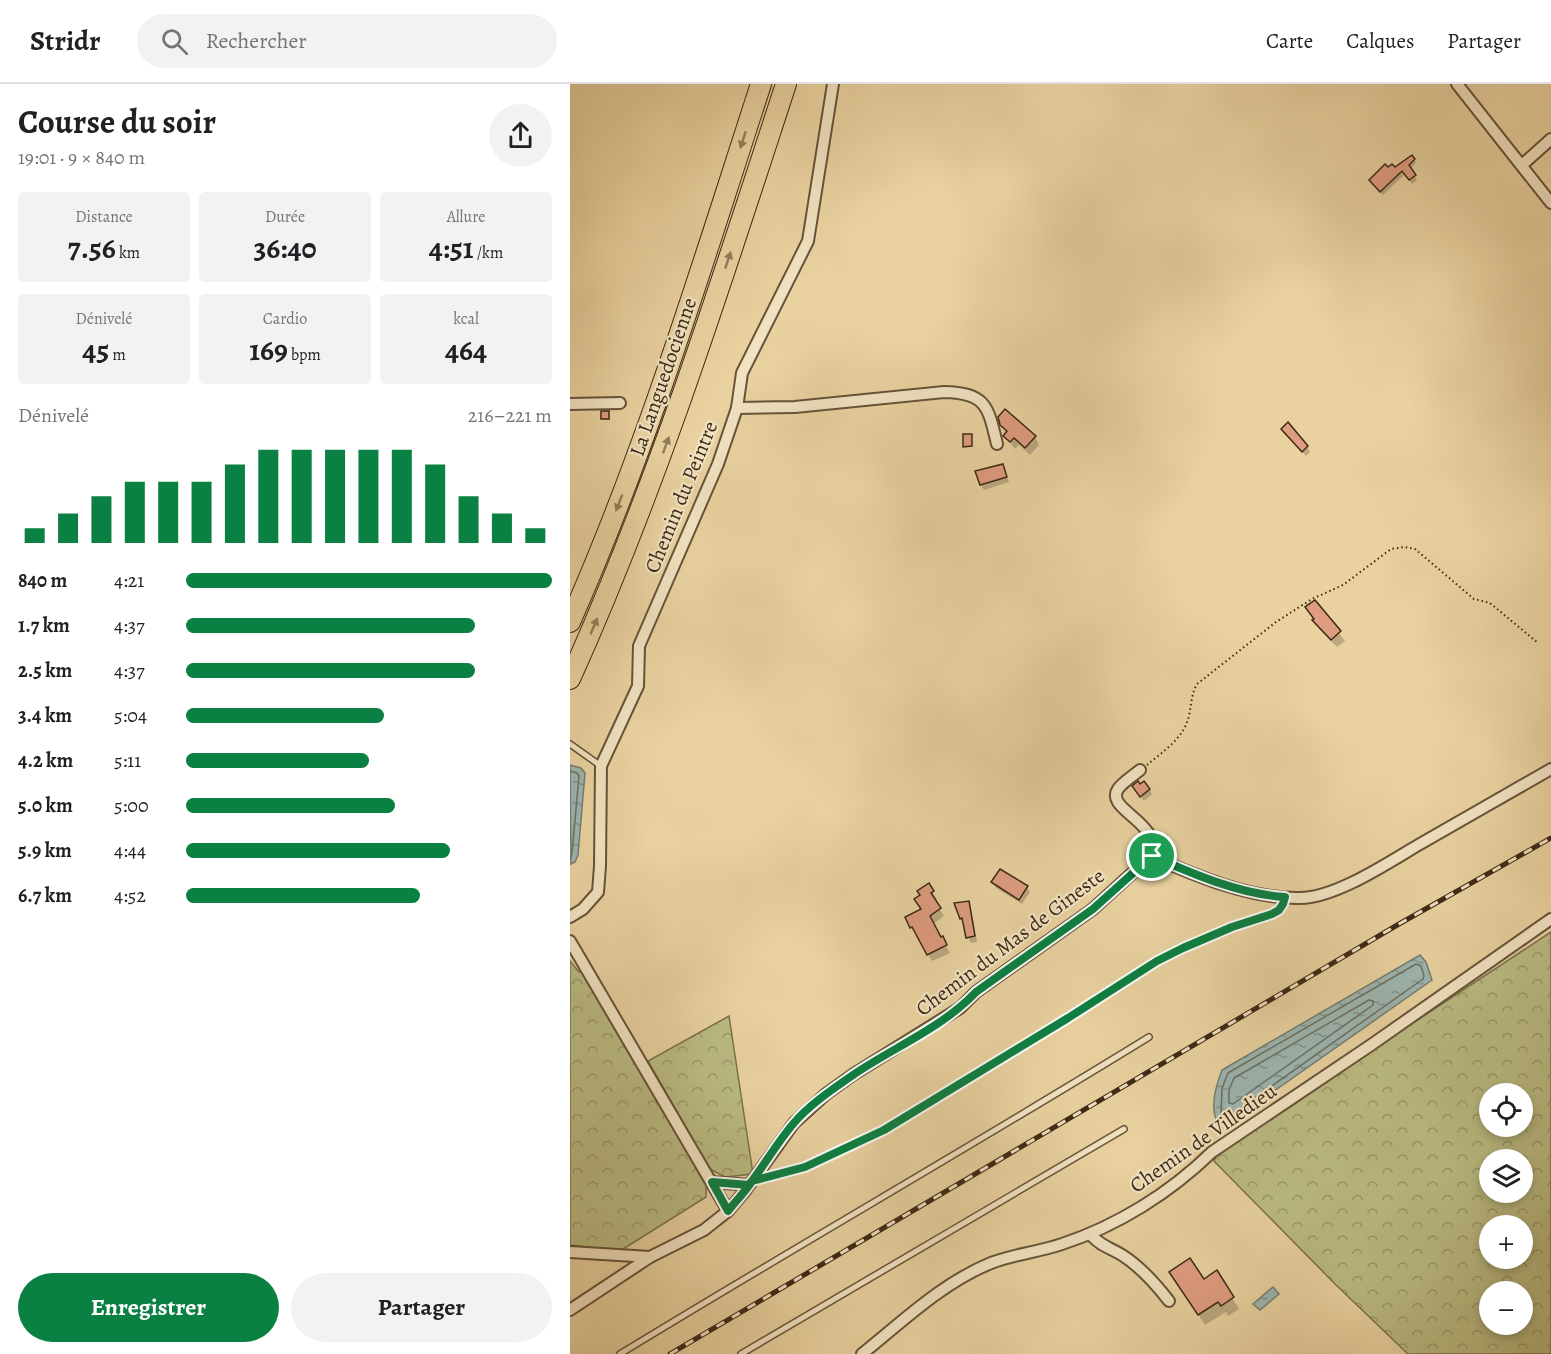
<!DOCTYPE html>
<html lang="fr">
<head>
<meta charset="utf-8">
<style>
	:root { --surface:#fff; --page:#f2f2f2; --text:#202124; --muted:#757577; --line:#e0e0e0; --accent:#0b8043 }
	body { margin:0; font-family:Alegreya,serif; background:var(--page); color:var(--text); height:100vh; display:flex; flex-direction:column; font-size:22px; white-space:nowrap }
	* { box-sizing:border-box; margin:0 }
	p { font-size:20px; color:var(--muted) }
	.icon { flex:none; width:33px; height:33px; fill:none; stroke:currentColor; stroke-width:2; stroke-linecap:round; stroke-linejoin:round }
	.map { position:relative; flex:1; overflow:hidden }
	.panel { display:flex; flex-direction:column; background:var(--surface); width:570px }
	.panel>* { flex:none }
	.fabs { position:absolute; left:909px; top:999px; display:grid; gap:12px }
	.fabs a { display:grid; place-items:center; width:54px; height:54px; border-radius:50%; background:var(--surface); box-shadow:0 3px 9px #0003; font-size:30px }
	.pin { position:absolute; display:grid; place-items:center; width:51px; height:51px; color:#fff; margin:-26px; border:3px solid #fff; border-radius:50%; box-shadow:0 2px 6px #0007 }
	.round { display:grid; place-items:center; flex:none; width:63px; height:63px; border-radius:32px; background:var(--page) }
	.head { display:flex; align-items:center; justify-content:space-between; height:102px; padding:0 18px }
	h1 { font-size:33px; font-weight:700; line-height:45px }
	.metrics { display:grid; grid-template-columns:repeat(3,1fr); gap:9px; height:102px; padding:6px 18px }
	.metrics div { display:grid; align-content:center; border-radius:6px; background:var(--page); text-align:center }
	.metrics b { font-size:30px; font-weight:700 }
	.metrics small { font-size:16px; font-weight:400 }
	.metrics p { font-size:16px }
	.chart { height:168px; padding:12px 18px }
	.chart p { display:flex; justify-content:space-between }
	.chart svg { width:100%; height:108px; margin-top:6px; stroke:var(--accent); stroke-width:6 }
	.primary-button { display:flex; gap:12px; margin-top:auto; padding:12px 18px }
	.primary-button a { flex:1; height:69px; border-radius:36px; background:var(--accent); color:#fff; font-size:24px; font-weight:700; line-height:69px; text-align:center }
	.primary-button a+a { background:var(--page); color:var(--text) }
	ul { padding:0 18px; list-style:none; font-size:20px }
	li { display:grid; grid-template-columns:96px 72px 1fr; align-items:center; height:45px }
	li i { height:15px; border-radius:8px; background:var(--accent) }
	header { display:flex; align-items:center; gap:36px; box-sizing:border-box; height:84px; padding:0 30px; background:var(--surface); border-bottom:2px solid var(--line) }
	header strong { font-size:28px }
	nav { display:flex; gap:33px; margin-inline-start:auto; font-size:21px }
	.search { width:420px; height:54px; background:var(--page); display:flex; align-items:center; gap:15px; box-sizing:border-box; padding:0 21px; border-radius:33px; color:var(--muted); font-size:22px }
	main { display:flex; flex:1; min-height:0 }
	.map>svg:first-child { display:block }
	.forest { fill:url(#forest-crowns); stroke:#7b724c; stroke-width:1.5; fill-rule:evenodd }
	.water { fill:url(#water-ripples); stroke:#767d72; stroke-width:1.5 }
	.shadow { fill:#0003 }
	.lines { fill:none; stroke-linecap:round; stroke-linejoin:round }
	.shore { stroke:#6c6f62; stroke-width:1.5 }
	.building { fill:#df9c81; stroke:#3c2915; stroke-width:1.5 }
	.lane-casing { stroke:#675338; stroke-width:8 }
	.street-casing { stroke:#675338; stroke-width:14 }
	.highway-casing { stroke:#3c2915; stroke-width:22 }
	.path { stroke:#3c2915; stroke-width:2; stroke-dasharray:1.5 3; stroke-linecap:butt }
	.lane { stroke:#f1e2c1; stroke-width:5 }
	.street { stroke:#f1e2c1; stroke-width:10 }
	.highway { stroke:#e9d2a0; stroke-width:20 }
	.rail-casing { stroke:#3c2915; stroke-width:5 }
	.rail { stroke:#f1e2c1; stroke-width:3; stroke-dasharray:9; stroke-linecap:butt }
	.oneway { fill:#927e5a }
	.route-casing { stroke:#fff; stroke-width:12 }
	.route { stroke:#0b8043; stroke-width:8 }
	.labels { text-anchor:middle; stroke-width:4.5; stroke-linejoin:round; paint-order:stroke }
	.street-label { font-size:21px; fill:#3c2915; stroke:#f1e2c1 }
</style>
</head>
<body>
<header>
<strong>Stridr</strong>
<div class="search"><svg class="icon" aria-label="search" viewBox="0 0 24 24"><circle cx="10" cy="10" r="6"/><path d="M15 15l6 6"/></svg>Rechercher</div>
<nav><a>Carte</a><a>Calques</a><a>Partager</a></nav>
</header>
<main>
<section class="panel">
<div class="head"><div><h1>Course du soir</h1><p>19:01 · 9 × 840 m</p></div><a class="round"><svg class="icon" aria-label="share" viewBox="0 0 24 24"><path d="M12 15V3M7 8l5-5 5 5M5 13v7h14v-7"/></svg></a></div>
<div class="metrics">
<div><p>Distance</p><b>7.56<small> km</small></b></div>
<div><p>Durée</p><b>36:40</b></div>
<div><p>Allure</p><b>4:51<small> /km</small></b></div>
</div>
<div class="metrics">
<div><p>Dénivelé</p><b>45<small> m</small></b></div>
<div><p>Cardio</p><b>169<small> bpm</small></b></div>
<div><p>kcal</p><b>464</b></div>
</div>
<div class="chart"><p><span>Dénivelé</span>216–221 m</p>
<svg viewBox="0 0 160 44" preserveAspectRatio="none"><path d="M5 44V38M15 44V32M25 44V25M35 44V19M45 44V19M55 44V19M65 44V12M75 44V6M85 44V6M95 44V6M105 44V6M115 44V6M125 44V12M135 44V25M145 44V32M155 44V38"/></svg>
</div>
<ul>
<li><b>840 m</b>4:21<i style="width:100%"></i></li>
<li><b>1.7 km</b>4:37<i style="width:79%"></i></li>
<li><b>2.5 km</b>4:37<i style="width:79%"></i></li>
<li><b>3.4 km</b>5:04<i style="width:54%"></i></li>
<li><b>4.2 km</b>5:11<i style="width:50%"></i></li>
<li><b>5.0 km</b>5:00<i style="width:57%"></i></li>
<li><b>5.9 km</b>4:44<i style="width:72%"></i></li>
<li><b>6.7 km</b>4:52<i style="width:64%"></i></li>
</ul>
<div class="primary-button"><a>Enregistrer</a><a>Partager</a></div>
</section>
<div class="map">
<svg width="981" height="1270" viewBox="0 0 981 1270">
	<defs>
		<pattern id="forest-crowns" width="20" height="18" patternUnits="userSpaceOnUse" patternTransform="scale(1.5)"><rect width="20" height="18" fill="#babb82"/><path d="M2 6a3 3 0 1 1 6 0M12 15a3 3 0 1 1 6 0" fill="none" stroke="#989869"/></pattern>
		<pattern id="water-ripples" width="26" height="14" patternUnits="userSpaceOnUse" patternTransform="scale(1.5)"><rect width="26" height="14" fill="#9cb5b0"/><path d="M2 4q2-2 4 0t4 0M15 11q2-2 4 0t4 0" fill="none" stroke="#80938e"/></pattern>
	</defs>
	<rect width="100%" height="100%" fill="#e9d2a0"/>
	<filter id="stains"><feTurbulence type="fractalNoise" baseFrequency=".00333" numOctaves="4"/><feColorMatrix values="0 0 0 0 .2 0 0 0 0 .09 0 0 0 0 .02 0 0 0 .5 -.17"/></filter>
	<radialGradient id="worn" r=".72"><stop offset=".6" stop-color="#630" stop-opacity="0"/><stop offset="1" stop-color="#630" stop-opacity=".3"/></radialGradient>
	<g class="forest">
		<path d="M981,848V1270H838L765,1200L644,1077L649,1067ZM920,1010H952V1042H920ZM920,1076H952V1108H920ZM920,1142H952V1174H920ZM920,1208H952V1240H920Z"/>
		<polygon points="0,877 9,888 16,887 136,1087 136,1113 50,1167 0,1161"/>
		<polygon points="159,932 183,1090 155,1093 140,1085 78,977"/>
	</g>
	<g class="water">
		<polygon points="0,681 11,684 15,689 8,771 5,778 1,780"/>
		<path d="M850,871L856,878L862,896L667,1033L653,1039L647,1038C640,1021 646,1002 652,986Z"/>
		<polygon points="703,1203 709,1210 690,1226 683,1220"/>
	</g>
	<g class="shadow">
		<polygon points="844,75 846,79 840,85 847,96 842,100 835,90 813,111 800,97"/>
		<polygon points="431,341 465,353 469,361 460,371 449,361 445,365 435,352 437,350"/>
		<polygon points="713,346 737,362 740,368 736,372"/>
		<polygon points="432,382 439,398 414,406 411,401"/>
		<polygon points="745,518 775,557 767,563 749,545 737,524"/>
		<polygon points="579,705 582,710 574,717 566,707"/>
		<polygon points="423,798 457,803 460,808 452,820 426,804"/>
		<polygon points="358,802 367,815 364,817 374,832 363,840 380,869 362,877 337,834 353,826 351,811"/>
		<polygon points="398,819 401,824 407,858 401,859 391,834"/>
		<polygon points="646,1189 669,1225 658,1232 656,1228 635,1241 608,1199 633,1197"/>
	</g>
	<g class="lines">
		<g class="shore">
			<polyline points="0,687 7,689 9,692 2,769 0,774"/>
			<polygon points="846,880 851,882 854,892 853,895 665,1028 654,1032 651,1031 652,1004 658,989"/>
			<polygon points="799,916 803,917 803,921 663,1020 659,1019 659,1006 664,994"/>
		</g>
	</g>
	<g class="building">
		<polygon points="842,71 845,75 839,81 846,91 839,96 832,87 810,108 799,96 815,80 818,83 822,80 825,83"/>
		<polygon points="435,325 466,352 455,364 444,354 440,358 433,352 437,347 430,341 428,333"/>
		<rect x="31" y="327" width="8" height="8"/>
		<polygon points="718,338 738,362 732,368 711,345"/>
		<polygon points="393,350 402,350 402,362 393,363"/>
		<polygon points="433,380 437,393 410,401 405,387"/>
		<polygon points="745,516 771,547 761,556 742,536 744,535 735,523"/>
		<polygon points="568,697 570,700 574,697 580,705 570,713 562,702"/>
		<polygon points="430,785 458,802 449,816 421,798"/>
		<polygon points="359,799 364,807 361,809 371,824 360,832 371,853 373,852 377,861 357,871 342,843 340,844 335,833 351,825 344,815 350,811 347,807"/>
		<polygon points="399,817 405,852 396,854 392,834 390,835 384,819"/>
		<polygon points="620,1174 634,1195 647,1186 664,1213 651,1222 648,1218 628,1231 599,1188"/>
	</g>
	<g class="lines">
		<g class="lane-casing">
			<g id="lane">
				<polyline points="0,660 31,682"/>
				<path d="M50,1270C225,1163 404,1061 579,953"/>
				<polyline points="171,1270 554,1045"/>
			</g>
		</g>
		<g class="street-casing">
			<g id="street">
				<polyline points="887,0 981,119"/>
				<polyline points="952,81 981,55"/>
				<polyline points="0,320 50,319"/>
				<path d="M167,324L225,323L374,308C417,309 418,323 427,360"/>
				<path d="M581,772C626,792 681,815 730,814C766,814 819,778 850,760C894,735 937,710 981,685"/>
				<polyline points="0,833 13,825 28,808 30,782 31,682 68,602 69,562 148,380 167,324 172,289 238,157 263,0"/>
				<polyline points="0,857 158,1127"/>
				<polyline points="142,1098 179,1101"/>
				<path d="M521,1151C532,1163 539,1163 552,1171C571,1183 585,1199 599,1217"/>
				<polyline points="0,1168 80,1173"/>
				<path d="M0,1226L80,1173L134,1146L158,1127L175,1107L224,1039L256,1010L284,990L390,924L406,908L523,825L581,772C593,738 534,726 548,705C553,698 563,692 570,686"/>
				<path d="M292,1270C333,1237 372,1199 421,1179C444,1170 469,1168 492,1160C547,1142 600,1109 642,1068L801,961L981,835"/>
			</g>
		</g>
		<g class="highway-casing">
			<g id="highway">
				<path d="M0,538C77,364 132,181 191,0"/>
				<path d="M0,595C87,402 150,202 216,0"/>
			</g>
		</g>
		<g class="path">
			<path d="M577,681C591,669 611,656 617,638C622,625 620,612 627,600L706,538L742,515L773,501L821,465L835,463L845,465L904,515L920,519L968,559"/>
			<polyline points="200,1092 235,1083 314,1046 498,934 587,877 613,864 662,843 702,830 710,824"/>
		</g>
		<use href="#lane" class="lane"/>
		<use href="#street" class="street"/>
		<use href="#highway" class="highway"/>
		<g class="rail-casing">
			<polyline id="rail" points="100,1270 829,840 981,754"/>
		</g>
		<use href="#rail" class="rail"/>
	</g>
	<defs><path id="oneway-solid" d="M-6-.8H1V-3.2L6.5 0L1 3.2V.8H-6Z" transform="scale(1.5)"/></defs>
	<g class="oneway">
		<use href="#oneway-solid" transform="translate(173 56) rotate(108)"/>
		<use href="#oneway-solid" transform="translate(158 176) rotate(-72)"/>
		<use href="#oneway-solid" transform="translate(96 361) rotate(-70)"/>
		<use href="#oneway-solid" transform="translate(49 419) rotate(111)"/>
		<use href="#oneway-solid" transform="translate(24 542) rotate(-67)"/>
	</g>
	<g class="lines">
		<g class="route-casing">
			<path id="route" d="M582,772L523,825L406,908C372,944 324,963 283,991C263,1005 239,1021 223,1040C208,1058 196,1078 182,1097C175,1108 166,1117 158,1127L142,1098L179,1101L182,1097L235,1083L314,1046L498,934L587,877L613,864L662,843L702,830L709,826L713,820L715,813C669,810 623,790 582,772"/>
		</g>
		<use href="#route" class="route"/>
	</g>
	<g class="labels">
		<g class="street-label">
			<text transform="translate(93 293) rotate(-71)" y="7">La Languedocienne</text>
			<text transform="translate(111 413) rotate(-68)" y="7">Chemin du Peintre</text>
			<text transform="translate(440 858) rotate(-37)" y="7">Chemin du Mas de Gineste</text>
			<text transform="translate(633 1054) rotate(-35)" y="7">Chemin de Villedieu</text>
		</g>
	</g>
	<rect width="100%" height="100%" filter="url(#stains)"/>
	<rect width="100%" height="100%" fill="url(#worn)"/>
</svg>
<div class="fabs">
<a><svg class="icon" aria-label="locate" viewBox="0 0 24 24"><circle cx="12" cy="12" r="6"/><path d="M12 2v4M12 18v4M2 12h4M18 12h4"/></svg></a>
<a><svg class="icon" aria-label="layers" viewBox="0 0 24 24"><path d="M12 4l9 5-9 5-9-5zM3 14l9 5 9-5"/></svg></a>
<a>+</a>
<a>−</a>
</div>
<div class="pin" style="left:582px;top:772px;background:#1e9e55"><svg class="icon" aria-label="arrive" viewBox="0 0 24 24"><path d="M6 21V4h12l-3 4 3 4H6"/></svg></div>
</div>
</main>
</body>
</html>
